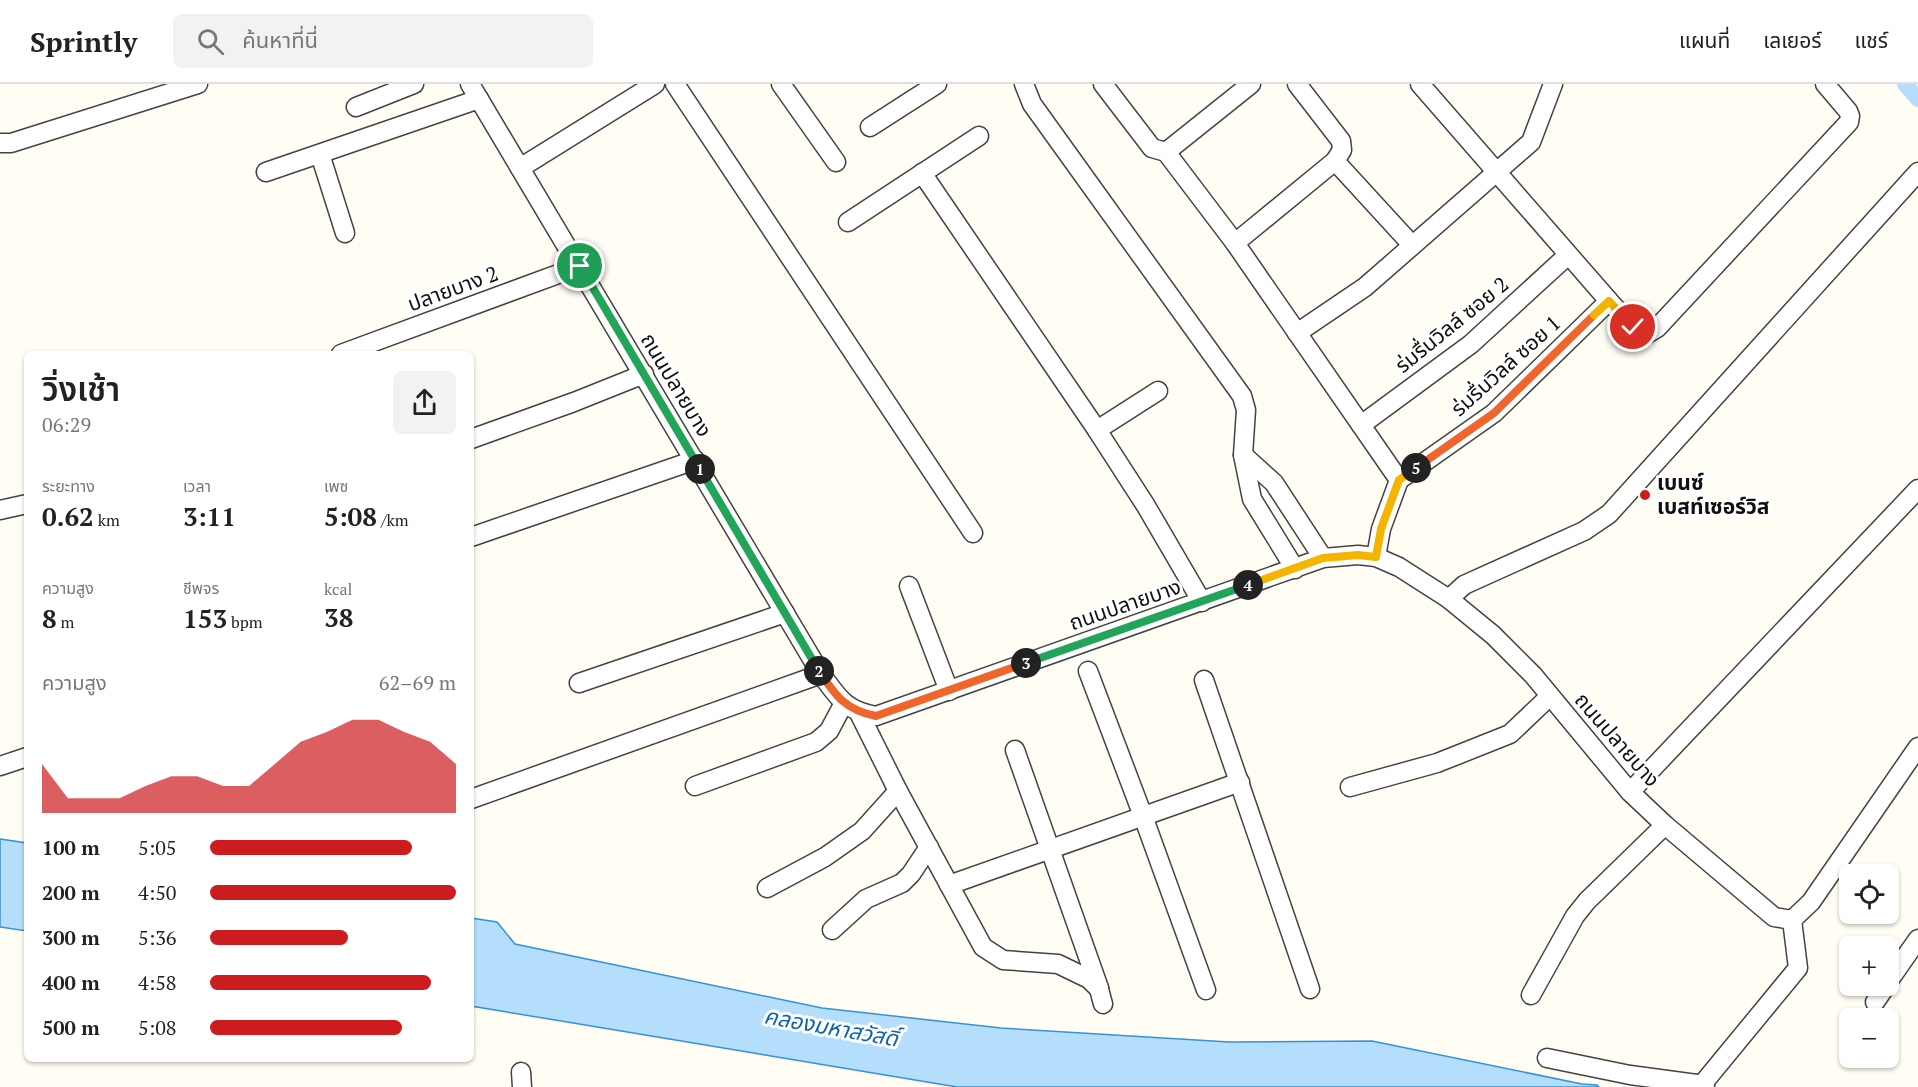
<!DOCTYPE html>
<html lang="th">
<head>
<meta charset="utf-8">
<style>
	:root { --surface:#fff; --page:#f2f2f2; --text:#222; --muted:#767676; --line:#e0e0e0; --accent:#cc1c1f }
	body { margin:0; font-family:"PT Serif","Noto Sans Thai",serif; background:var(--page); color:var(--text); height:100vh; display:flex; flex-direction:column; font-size:22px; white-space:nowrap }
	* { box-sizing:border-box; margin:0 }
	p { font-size:20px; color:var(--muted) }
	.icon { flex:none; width:33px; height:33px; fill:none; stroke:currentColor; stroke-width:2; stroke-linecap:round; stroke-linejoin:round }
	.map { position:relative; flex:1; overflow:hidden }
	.drawer { position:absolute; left:24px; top:267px; width:450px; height:711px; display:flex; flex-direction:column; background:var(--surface); border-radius:9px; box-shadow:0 2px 4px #0004 }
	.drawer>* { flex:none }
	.controls { position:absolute; left:1839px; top:780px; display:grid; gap:12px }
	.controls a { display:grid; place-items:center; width:60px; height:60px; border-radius:9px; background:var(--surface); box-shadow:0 2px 4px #0004; font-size:30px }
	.pin { position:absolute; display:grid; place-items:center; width:51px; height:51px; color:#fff; margin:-26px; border:3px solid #fff; border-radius:50%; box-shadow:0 2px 6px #0007 }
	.km { position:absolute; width:30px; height:30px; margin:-15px; border-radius:50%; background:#222; color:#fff; font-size:16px; line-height:30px; text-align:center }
	.round { display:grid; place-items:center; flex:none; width:63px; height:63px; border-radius:9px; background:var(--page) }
	.head { display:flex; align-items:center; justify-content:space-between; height:102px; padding:0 18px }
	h1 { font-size:33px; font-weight:600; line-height:45px }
	.figures { display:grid; grid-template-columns:repeat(3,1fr); gap:9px; height:102px; padding:6px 18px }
	.figures div { display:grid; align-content:center }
	.figures b { font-size:26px; font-weight:600 }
	.figures small { font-size:16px; font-weight:400 }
	.figures p { font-size:16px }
	.chart { height:168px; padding:12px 18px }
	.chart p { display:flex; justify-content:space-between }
	.chart svg { width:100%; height:108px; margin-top:6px; fill:var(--accent); opacity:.7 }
	ul { padding:0 18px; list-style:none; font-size:20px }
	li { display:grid; grid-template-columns:96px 72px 1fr; align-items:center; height:45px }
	li i { height:15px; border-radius:8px; background:var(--accent) }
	header { display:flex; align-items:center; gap:36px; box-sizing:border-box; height:84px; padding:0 30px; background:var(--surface); border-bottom:2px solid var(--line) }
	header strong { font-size:28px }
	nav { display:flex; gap:33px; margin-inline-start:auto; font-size:21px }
	.search { width:420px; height:54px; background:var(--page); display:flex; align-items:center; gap:15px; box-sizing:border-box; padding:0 21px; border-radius:9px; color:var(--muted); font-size:22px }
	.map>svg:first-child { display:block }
	.water { fill:#b4defb; stroke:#3591d8; stroke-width:1.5 }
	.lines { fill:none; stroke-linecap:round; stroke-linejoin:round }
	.canal { stroke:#b4defb; stroke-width:16 }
	.minor-casing { stroke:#434343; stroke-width:21 }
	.minor { stroke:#fff; stroke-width:18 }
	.split-1-casing { stroke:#fff; stroke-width:12 }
	.split-2-casing { stroke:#fff; stroke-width:12 }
	.split-3-casing { stroke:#fff; stroke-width:12 }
	.split-4-casing { stroke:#fff; stroke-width:12 }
	.split-5-casing { stroke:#fff; stroke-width:12 }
	.split-6-casing { stroke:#fff; stroke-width:12 }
	.split-7-casing { stroke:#fff; stroke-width:12 }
	.split-1 { stroke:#22a559; stroke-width:8 }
	.split-2 { stroke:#22a559; stroke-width:8 }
	.split-3 { stroke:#f0652b; stroke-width:8 }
	.split-4 { stroke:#22a559; stroke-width:8 }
	.split-5 { stroke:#f5b400; stroke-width:8 }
	.split-6 { stroke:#f0652b; stroke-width:8 }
	.split-7 { stroke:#f5b400; stroke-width:8 }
	.poi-dot { fill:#cc1c1f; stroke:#fff; stroke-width:2 }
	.labels { text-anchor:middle; stroke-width:6; stroke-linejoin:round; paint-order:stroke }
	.street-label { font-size:21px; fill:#101010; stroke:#fff }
	.poi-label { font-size:21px; font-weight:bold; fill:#101010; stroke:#fff; text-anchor:start }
	.water-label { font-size:22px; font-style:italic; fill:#0e63ad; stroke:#fff }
</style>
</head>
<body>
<header>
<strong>Sprintly</strong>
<div class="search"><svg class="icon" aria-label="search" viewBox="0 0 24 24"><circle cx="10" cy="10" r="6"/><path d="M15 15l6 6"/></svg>ค้นหาที่นี่</div>
<nav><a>แผนที่</a><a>เลเยอร์</a><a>แชร์</a></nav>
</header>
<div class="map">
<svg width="1918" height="1003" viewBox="0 0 1918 1003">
	<rect width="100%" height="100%" fill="#fffdf4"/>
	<g class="water">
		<polygon points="0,755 27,759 27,847 0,843"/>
		<polygon points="471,834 497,838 515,860 822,924 1001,944 1229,958 1372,957 1582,1000 1597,1001 1599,1003 957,1003 471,922"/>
	</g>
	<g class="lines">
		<polyline class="canal" points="1905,0 1918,15"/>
		<g class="minor-casing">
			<g id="minor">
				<path d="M470,0L821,590C839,614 844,626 876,632L1323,474L1358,471L1376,473L1399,483L1449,515L1493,551L1533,591L1630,708L1665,741L1774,833L1792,836L1811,818L1918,663"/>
				<polyline points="675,0 973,449"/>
				<polyline points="781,0 836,78"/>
				<polyline points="1024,0 1032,20 1242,312 1246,326 1243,371 1252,415 1295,485"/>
				<polyline points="1103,0 1152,64 1166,68 1235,159 1399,396"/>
				<polyline points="1420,0 1609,217 1633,243 1647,250 1657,244 1849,38 1850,32 1848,27 1825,0"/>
				<polyline points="356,23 414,0"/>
				<polyline points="870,43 937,0"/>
				<polyline points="0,59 11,59 198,0"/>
				<polyline points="1166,68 1251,0"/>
				<polyline points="320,70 345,149"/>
				<polyline points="1335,77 1412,161"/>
				<polyline points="520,84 655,0"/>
				<polyline points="266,88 479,15"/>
				<polyline points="922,89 1097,346 1146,422 1202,518"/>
				<polyline points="848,138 979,52"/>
				<polyline points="1235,159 1335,77 1342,66 1341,57 1297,0"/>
				<polyline points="1297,249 1365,203 1531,58 1553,0"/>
				<polyline points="341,270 580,182"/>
				<polyline points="1361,341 1471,260 1568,171"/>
				<polyline points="1097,346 1158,307"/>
				<polyline points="471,355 574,318 644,290"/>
				<polyline points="1243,371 1274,399 1323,474"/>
				<polyline points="1399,396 1494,329 1609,217"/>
				<polyline points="0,426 27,420"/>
				<polyline points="471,453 695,376"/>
				<polyline points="1376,473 1381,445 1399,396"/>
				<polyline points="909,502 949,607"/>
				<polyline points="1449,515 1464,501 1584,447 1609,430 1918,88"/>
				<polyline points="1088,587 1143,732 1206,906"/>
				<polyline points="1204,596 1310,905"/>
				<polyline points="579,599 785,529"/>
				<polyline points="859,629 898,707 983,863 1003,876 1058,880 1089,895 1099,905 1103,920"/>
				<polyline points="1015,666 1099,904"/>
				<polyline points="0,682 27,673"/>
				<polyline points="695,702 816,658 829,647 844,619"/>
				<polyline points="1350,703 1437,679 1510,650 1550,612"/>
				<polyline points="1630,708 1918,405"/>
				<polyline points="471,715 821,590"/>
				<polyline points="949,801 1240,698"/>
				<polyline points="767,804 825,773 862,747 898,707"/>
				<polyline points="832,846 866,815 902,799 911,790 929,763"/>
				<polyline points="1888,898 1918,855"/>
				<polyline points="1531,911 1575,832 1587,817 1665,741"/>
				<polyline points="1875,918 1886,902"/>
				<polyline points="1547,974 1630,991 1704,1001 1705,1003"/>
				<polyline points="521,988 522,1003"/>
				<polyline points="1704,1001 1705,997 1798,884 1792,836"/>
			</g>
		</g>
		<use href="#minor" class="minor"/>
	</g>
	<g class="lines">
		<g class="split-1-casing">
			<polyline id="split-1" points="580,182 700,385"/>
		</g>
		<g class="split-2-casing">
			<polyline id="split-2" points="700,385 819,587"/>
		</g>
		<g class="split-3-casing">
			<path id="split-3" d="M819,587C836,612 845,626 876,632L1026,579"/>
		</g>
		<g class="split-4-casing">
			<polyline id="split-4" points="1026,579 1248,501"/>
		</g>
		<g class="split-5-casing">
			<polyline id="split-5" points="1248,501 1323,474 1358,471 1376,473 1381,445 1399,396 1416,384"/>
		</g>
		<g class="split-6-casing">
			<polyline id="split-6" points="1416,384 1494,329 1594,231"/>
		</g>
		<g class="split-7-casing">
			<polyline id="split-7" points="1594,231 1609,217 1633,243"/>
		</g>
		<use href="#split-1" class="split-1"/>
		<use href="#split-2" class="split-2"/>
		<use href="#split-3" class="split-3"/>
		<use href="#split-4" class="split-4"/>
		<use href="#split-5" class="split-5"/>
		<use href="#split-6" class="split-6"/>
		<use href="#split-7" class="split-7"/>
	</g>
	<circle class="poi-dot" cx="1645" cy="411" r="6"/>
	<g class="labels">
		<g class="street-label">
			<text transform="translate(453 205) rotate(-20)" y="7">ปลายบาง 2</text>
			<text transform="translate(1452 241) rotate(-39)" y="7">ร่มรื่นวิลล์ ซอย 2</text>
			<text transform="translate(1506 282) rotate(-42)" y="7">ร่มรื่นวิลล์ ซอย 1</text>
			<text transform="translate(676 301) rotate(59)" y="7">ถนนปลายบาง</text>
			<text transform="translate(1125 521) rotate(-19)" y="7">ถนนปลายบาง</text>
			<text transform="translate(1617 656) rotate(49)" y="7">ถนนปลายบาง</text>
		</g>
		<g class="poi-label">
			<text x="1657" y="406">เบนซ์<tspan x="1657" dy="24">เบสท์เซอร์วิส</tspan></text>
		</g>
		<g class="water-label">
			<text transform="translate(831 943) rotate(10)" y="8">คลองมหาสวัสดิ์</text>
		</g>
	</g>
</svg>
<div class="controls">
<a><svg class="icon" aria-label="locate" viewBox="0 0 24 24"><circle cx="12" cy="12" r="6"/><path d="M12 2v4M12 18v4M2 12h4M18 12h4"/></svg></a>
<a>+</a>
<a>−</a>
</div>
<div class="pin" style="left:580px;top:182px;background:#1e9e55"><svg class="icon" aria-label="arrive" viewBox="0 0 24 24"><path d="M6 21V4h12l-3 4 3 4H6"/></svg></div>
<div class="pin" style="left:1633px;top:243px;background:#d93025"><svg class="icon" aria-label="check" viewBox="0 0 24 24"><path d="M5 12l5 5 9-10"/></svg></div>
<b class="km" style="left:700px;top:385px">1</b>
<b class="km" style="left:819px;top:587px">2</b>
<b class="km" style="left:1026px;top:579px">3</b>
<b class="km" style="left:1248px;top:501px">4</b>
<b class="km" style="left:1416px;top:384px">5</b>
<section class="drawer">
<div class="head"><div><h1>วิ่งเช้า</h1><p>06:29</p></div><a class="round"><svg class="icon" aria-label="share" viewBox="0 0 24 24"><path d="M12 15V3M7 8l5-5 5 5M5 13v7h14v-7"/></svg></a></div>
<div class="figures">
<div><p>ระยะทาง</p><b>0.62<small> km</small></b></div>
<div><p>เวลา</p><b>3:11</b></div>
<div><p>เพซ</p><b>5:08<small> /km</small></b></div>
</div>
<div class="figures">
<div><p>ความสูง</p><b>8<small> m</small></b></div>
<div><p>ชีพจร</p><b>153<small> bpm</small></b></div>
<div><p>kcal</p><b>38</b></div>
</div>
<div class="chart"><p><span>ความสูง</span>62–69 m</p>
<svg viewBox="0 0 160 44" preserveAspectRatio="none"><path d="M0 44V24L10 38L20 38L30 38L40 33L50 29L60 29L70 33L80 33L90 24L100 15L110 11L120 6L130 6L140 11L150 15L160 24V44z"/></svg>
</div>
<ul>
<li><b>100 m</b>5:05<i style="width:82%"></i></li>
<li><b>200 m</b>4:50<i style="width:100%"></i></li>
<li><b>300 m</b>5:36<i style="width:56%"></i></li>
<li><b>400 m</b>4:58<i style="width:90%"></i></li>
<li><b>500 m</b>5:08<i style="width:78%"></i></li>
</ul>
</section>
</div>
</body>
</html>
